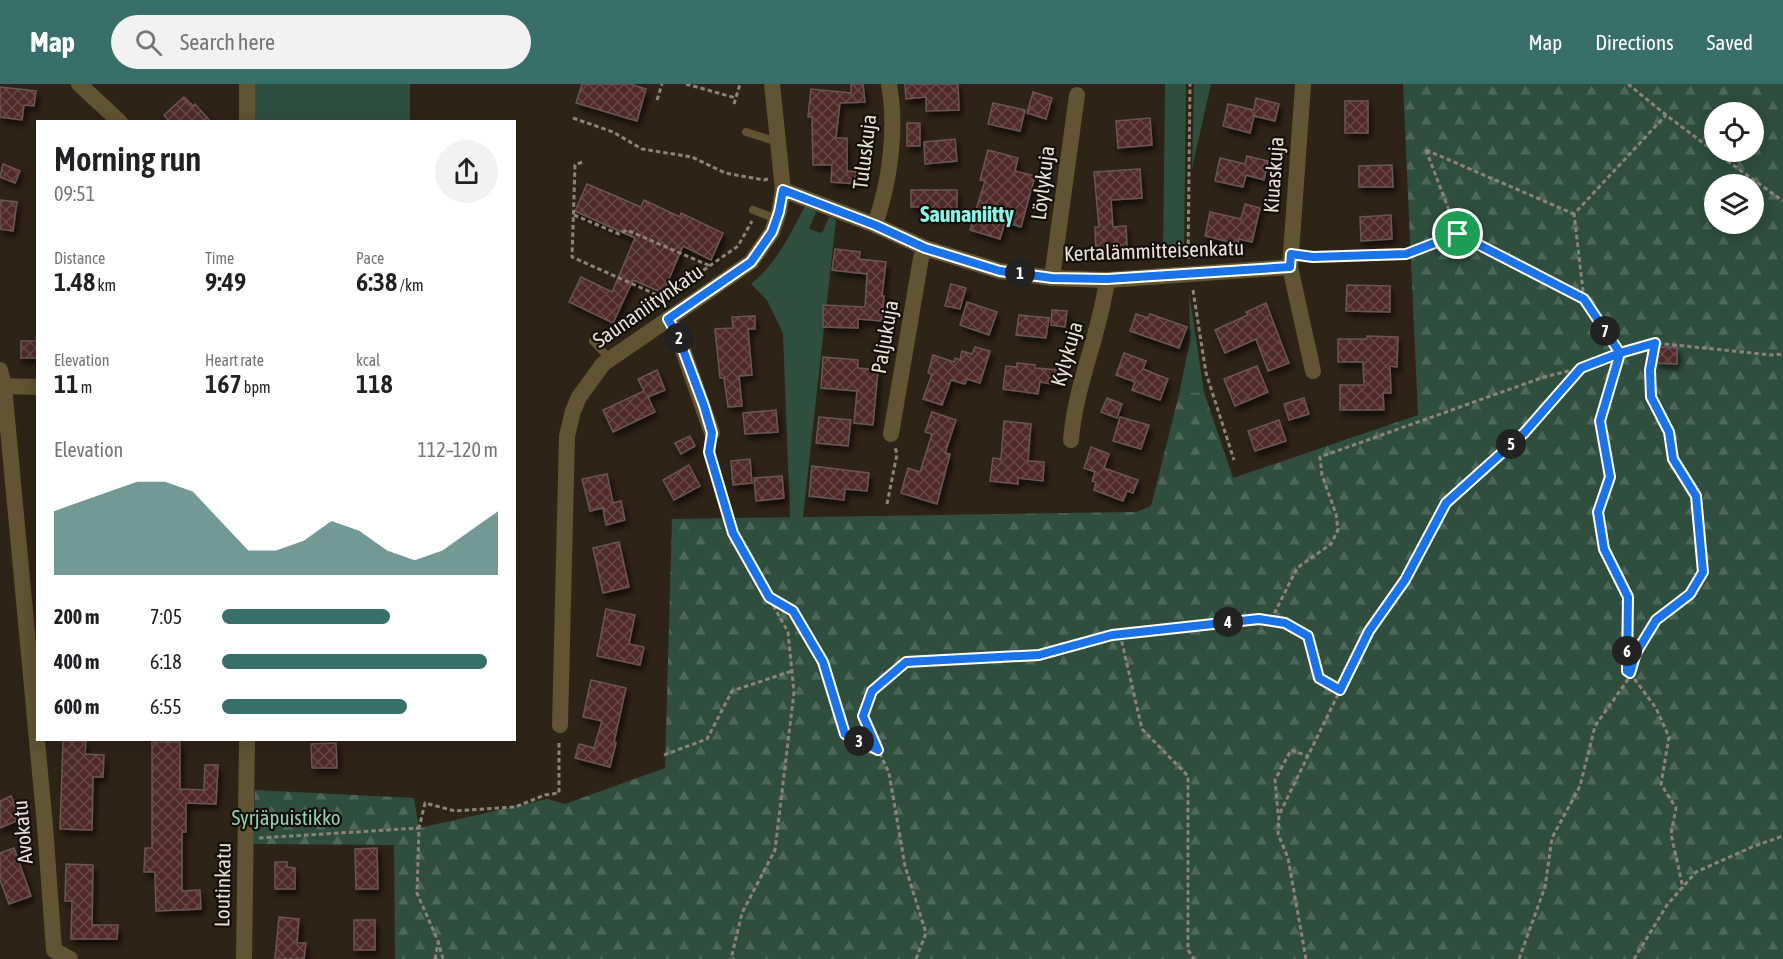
<!DOCTYPE html>
<html lang="en">
<head>
<meta charset="utf-8">
<style>
	:root { --surface:#fff; --page:#f2f2f2; --text:#202124; --muted:#757577; --accent:#396f6b }
	body { margin:0; font-family:"Asap Condensed",sans-serif; background:var(--page); color:var(--text); height:100vh; display:flex; flex-direction:column; font-size:22px; white-space:nowrap }
	* { box-sizing:border-box; margin:0 }
	p { font-size:20px; color:var(--muted) }
	.icon { flex:none; width:33px; height:33px; fill:none; stroke:currentColor; stroke-width:2; stroke-linecap:round; stroke-linejoin:round }
	.map { position:relative; flex:1; overflow:hidden }
	.details { position:absolute; left:36px; top:36px; width:480px; height:621px; display:flex; flex-direction:column; background:var(--surface); border-radius:0px; box-shadow:0 3px 15px #0003 }
	.details>* { flex:none }
	.buttons { position:absolute; left:1704px; top:18px; display:grid; gap:12px }
	.buttons a { display:grid; place-items:center; width:60px; height:60px; border-radius:50%; background:var(--surface); box-shadow:0 3px 15px #0003; font-size:30px }
	.pin { position:absolute; display:grid; place-items:center; width:51px; height:51px; color:#fff; margin:-26px; border:3px solid #fff; border-radius:50%; box-shadow:0 2px 6px #0007 }
	.km { position:absolute; width:30px; height:30px; margin:-15px; border-radius:50%; background:#222; color:#fff; font-size:16px; line-height:30px; text-align:center }
	.round { display:grid; place-items:center; flex:none; width:63px; height:63px; border-radius:32px; background:var(--page) }
	.summary { display:flex; align-items:center; justify-content:space-between; height:102px; padding:0 18px }
	h1 { font-size:33px; font-weight:600; line-height:45px }
	.metrics { display:grid; grid-template-columns:repeat(3,1fr); gap:9px; height:102px; padding:6px 18px }
	.metrics div { display:grid; align-content:center }
	.metrics b { font-size:26px; font-weight:600 }
	.metrics small { font-size:16px; font-weight:400 }
	.metrics p { font-size:16px }
	.chart { height:168px; padding:12px 18px }
	.chart p { display:flex; justify-content:space-between }
	.chart svg { width:100%; height:108px; margin-top:6px; fill:var(--accent); opacity:.7 }
	ul { padding:0 18px; list-style:none; font-size:20px }
	li { display:grid; grid-template-columns:96px 72px 1fr; align-items:center; height:45px }
	li i { height:15px; border-radius:8px; background:var(--accent) }
	header { display:flex; align-items:center; gap:36px; box-sizing:border-box; height:84px; padding:0 30px; background:var(--accent); color:#fff }
	header strong { font-size:28px }
	nav { display:flex; gap:33px; margin-inline-start:auto; font-size:21px }
	.search { width:420px; height:54px; background:var(--page); display:flex; align-items:center; gap:15px; box-sizing:border-box; padding:0 21px; border-radius:33px; color:var(--muted); font-size:22px }
	.map>svg:first-child { display:block }
	.green { fill:#2f4e3e }
	.forest { fill:url(#forest-firs); fill-rule:evenodd }
	.building { fill:url(#building-cross-hatch); stroke:#6b5655; stroke-width:1.5; filter:url(#shadow) }
	.lines { fill:none; stroke-linecap:round; stroke-linejoin:round }
	.path { stroke:#8c8479; stroke-width:3; stroke-dasharray:4.5 3; stroke-linecap:butt }
	.lane { stroke:#605432; stroke-width:8 }
	.street { stroke:#605432; stroke-width:16 }
	.route-casing { stroke:#fff; stroke-width:12 }
	.route { stroke:#1a73e8; stroke-width:8 }
	.labels { text-anchor:middle; stroke-width:4.5; stroke-linejoin:round; paint-order:stroke }
	.street-label { font-size:21px; fill:#e9e2d9; stroke:#130e08 }
	.park-label { font-size:21px; fill:#8dd3af; stroke:#130e08 }
	.neighbourhood-label { font-size:22px; font-weight:bold; fill:#8bf5e9; stroke:#130e08 }
</style>
</head>
<body>
<header>
<strong>Map</strong>
<div class="search"><svg class="icon" aria-label="search" viewBox="0 0 24 24"><circle cx="10" cy="10" r="6"/><path d="M15 15l6 6"/></svg>Search here</div>
<nav><a>Map</a><a>Directions</a><a>Saved</a></nav>
</header>
<div class="map">
<svg width="1783" height="875" viewBox="0 0 1783 875">
	<defs>
		<pattern id="forest-firs" width="22" height="20" patternUnits="userSpaceOnUse" patternTransform="scale(1.5)"><rect width="22" height="20" fill="#2f4e3e"/><path d="M5 1l3.5 6h-7zM16 11l3.5 6h-7z" fill="#4d6759"/></pattern>
		<pattern id="building-cross-hatch" width="8" height="8" patternUnits="userSpaceOnUse" patternTransform="scale(1.5)"><rect width="8" height="8" fill="#4f2928"/><path d="M0 0l8 8M0 8l8-8" fill="none" stroke="#684847"/></pattern>
		<filter id="shadow"><feDropShadow dx="3" dy="5" stdDeviation="3" flood-color="#0009"/></filter>
	</defs>
	<rect width="100%" height="100%" fill="#2e2317"/>
	<g class="green">
		<polygon points="253,0 410,0 410,37 252,38"/>
		<polygon points="1165,0 1186,0 1184,170 1163,173"/>
		<polygon points="1194,0 1211,0 1192,84"/>
		<path d="M805,122L817,126L809,145L822,149L829,133L836,136L803,433L790,434L783,249L767,216L751,200C776,180 791,149 805,122Z"/>
		<polygon points="1189,208 1204,308 1179,310 1190,257"/>
	</g>
	<path class="forest" d="M1403,0H1783V875H395L394,761L253,760L255,706L414,714L419,744L547,715L565,720L665,684L672,435L1136,428L1151,422L1179,310L1204,308L1233,394L1418,331ZM1714,28H1754V68H1714ZM1714,100H1754V140H1714Z"/>
	<g class="building">
		<polygon points="582,0 630,0 646,5 637,37 576,19"/>
		<polygon points="851,0 863,0 865,18 840,19 836,54 847,54 847,87 858,88 857,100 831,98 832,81 813,81 812,33 808,33 811,5 851,9"/>
		<polygon points="905,0 958,0 959,26 926,27 926,13 906,15"/>
		<polygon points="0,3 36,7 34,22 24,21 22,36 0,33"/>
		<polygon points="1033,8 1052,14 1046,35 1027,29"/>
		<polygon points="184,13 193,22 195,20 211,38 170,38 164,31"/>
		<polygon points="1256,14 1279,20 1275,37 1254,32 1250,49 1223,42 1228,20 1254,26"/>
		<rect x="1345" y="17" width="23" height="32"/>
		<polygon points="993,19 1025,26 1020,47 988,40"/>
		<polygon points="1150,34 1152,61 1118,64 1116,37"/>
		<rect x="907" y="39" width="13" height="23"/>
		<polygon points="955,55 957,77 925,80 924,58"/>
		<polygon points="988,66 1018,74 1015,87 1035,92 1021,143 1005,138 1000,155 970,146 985,97 980,96"/>
		<polygon points="1247,72 1268,77 1264,96 1246,91 1243,103 1215,97 1220,74 1245,80"/>
		<polygon points="3,80 20,87 15,99 0,93"/>
		<polygon points="1392,81 1393,103 1359,103 1359,82"/>
		<polygon points="1140,85 1142,114 1111,116 1113,143 1126,142 1127,164 1096,166 1095,143 1099,143 1094,88"/>
		<polygon points="587,100 641,123 644,116 680,133 681,129 723,149 711,176 683,162 663,209 633,196 613,239 569,218 581,193 612,208 635,154 575,127"/>
		<polygon points="911,106 957,106 957,131 924,131 924,123 911,123"/>
		<polygon points="0,116 17,118 13,147 0,145"/>
		<polygon points="1245,120 1260,124 1252,158 1239,155 1238,160 1205,152 1210,128 1241,135"/>
		<polygon points="1391,131 1392,155 1361,157 1360,133"/>
		<polygon points="835,165 860,168 859,175 886,178 882,212 884,212 882,237 858,235 858,244 823,243 823,221 865,223 867,190 832,186"/>
		<polygon points="951,200 966,204 960,225 945,222"/>
		<polygon points="1347,201 1390,202 1390,228 1346,227"/>
		<polygon points="967,218 997,228 989,251 960,241"/>
		<polygon points="1266,219 1289,279 1268,287 1256,255 1225,269 1215,246 1248,231 1246,228"/>
		<polygon points="1052,226 1067,227 1065,243 1051,241"/>
		<polygon points="1136,230 1148,234 1150,230 1187,243 1179,264 1130,247"/>
		<polygon points="1019,231 1049,234 1046,254 1016,251"/>
		<polygon points="755,232 755,245 748,245 752,291 739,292 742,322 728,323 724,294 720,294 715,245 733,244 732,233"/>
		<polygon points="1367,252 1398,253 1397,283 1390,282 1391,309 1383,309 1384,326 1340,326 1340,301 1364,301 1363,278 1338,278 1338,255 1367,255"/>
		<rect x="21" y="257" width="17" height="17"/>
		<polygon points="975,263 990,267 980,299 967,295 965,300 951,296 942,321 923,315 932,290 928,289 933,271 954,278 955,274 960,276 962,267 972,270"/>
		<polygon points="1658,263 1677,264 1677,280 1657,279"/>
		<polygon points="1124,269 1146,277 1143,285 1168,295 1160,316 1132,306 1135,298 1116,291"/>
		<polygon points="823,273 858,276 858,284 878,286 873,341 854,339 857,307 821,304"/>
		<polygon points="1017,279 1035,281 1035,284 1060,286 1058,301 1040,298 1038,310 1003,305 1006,282 1017,283"/>
		<polygon points="1257,282 1268,308 1235,322 1224,295"/>
		<polygon points="657,286 665,306 648,313 655,328 613,348 603,326 644,307 638,295"/>
		<polygon points="1107,314 1122,320 1117,334 1101,328"/>
		<polygon points="1304,314 1309,330 1289,336 1284,320"/>
		<polygon points="776,326 778,348 745,350 743,329"/>
		<polygon points="932,328 956,336 945,369 950,370 937,420 901,409 908,384 920,388 932,350 925,348"/>
		<polygon points="819,333 851,336 848,362 816,359"/>
		<polygon points="1120,333 1149,341 1141,365 1113,357"/>
		<polygon points="1279,336 1286,357 1255,367 1248,347"/>
		<polygon points="1004,337 1031,340 1028,377 1044,378 1043,397 1018,394 1018,400 990,397 993,374 1001,375"/>
		<polygon points="690,352 695,362 681,370 675,359"/>
		<polygon points="1091,363 1109,370 1104,384 1138,396 1133,409 1127,407 1123,417 1094,406 1096,398 1092,397 1095,388 1084,384"/>
		<polygon points="750,375 752,399 733,401 731,377"/>
		<polygon points="689,381 700,402 674,416 663,396"/>
		<polygon points="812,382 869,389 867,407 845,405 844,416 809,412"/>
		<polygon points="607,390 613,419 621,417 625,436 606,441 603,424 590,427 582,395"/>
		<polygon points="782,392 784,414 756,417 754,394"/>
		<polygon points="619,458 629,503 603,509 593,464"/>
		<polygon points="606,525 635,531 629,560 644,563 640,581 597,572"/>
		<polygon points="591,596 626,604 614,658 616,659 610,683 575,674 579,660 594,664 602,637 583,633"/>
		<polygon points="63,657 86,657 85,670 104,671 103,693 93,693 92,746 60,745"/>
		<polygon points="152,658 180,658 180,705 204,706 205,681 218,681 216,720 186,719 186,748 182,748 182,807 200,806 201,825 156,827 155,788 144,788 145,764 152,764"/>
		<polygon points="336,659 337,684 312,684 311,660"/>
		<polygon points="11,712 21,735 0,744 0,717"/>
		<polygon points="14,764 31,812 9,820 0,796 0,769"/>
		<polygon points="377,764 378,805 356,805 355,765"/>
		<polygon points="275,778 287,778 287,783 295,784 295,805 275,805"/>
		<polygon points="66,780 93,781 92,841 118,841 117,855 71,855 72,817 65,817"/>
		<polygon points="279,833 299,835 297,859 306,859 304,875 275,875"/>
		<rect x="354" y="836" width="21" height="30"/>
	</g>
	<g class="lines">
		<g class="path">
			<polyline points="686,0 736,14"/>
			<polyline points="1628,0 1666,31 1714,67"/>
			<polyline points="657,16 662,0"/>
			<polyline points="734,20 740,0"/>
			<polyline points="573,34 613,48 642,65 692,73 725,89 764,96 768,95"/>
			<polyline points="1426,66 1458,150 1584,215 1620,269 1600,337 1610,393 1598,428 1604,465 1628,513 1627,587 1630,589 1656,624 1669,653 1661,700 1676,724 1671,750 1683,804"/>
			<polyline points="1426,66 1574,130"/>
			<polyline points="1715,68 1783,117"/>
			<polyline points="582,78 575,81 572,173 664,214"/>
			<polyline points="574,131 619,150 627,146 710,182"/>
			<polyline points="1305,172 1406,170 1458,150"/>
			<polyline points="1188,175 1190,0"/>
			<polyline points="1193,206 1206,289 1234,376"/>
			<polyline points="1584,215 1574,130 1666,31"/>
			<polyline points="605,255 738,162 752,137"/>
			<polyline points="710,363 709,368 733,449 788,548 794,608 775,766 742,829 731,875"/>
			<polyline points="887,420 897,370 895,363"/>
			<polyline points="770,514 793,527 823,578 845,650 878,666"/>
			<polyline points="1271,536 1297,484 1331,460 1338,446 1336,430 1322,391 1320,373 1544,293 1581,284 1620,269 1655,259 1772,271 1783,270"/>
			<polyline points="1120,550 1142,645 1188,692 1188,866 1194,875"/>
			<polyline points="664,671 707,655 732,607 792,587"/>
			<polyline points="1278,729 1275,696 1291,666 1308,672"/>
			<polyline points="259,754 419,744"/>
			<polyline points="435,875 438,859"/>
			<polyline points="443,875 438,857 417,809 419,744 425,719 455,727 515,723 545,711 559,709 559,656"/>
			<polyline points="916,875 926,849 905,782 889,689 863,632 872,607 906,578 1039,571 1112,551 1259,535 1285,539 1308,552 1319,594 1340,606"/>
			<polyline points="1306,875 1288,774 1278,750 1279,731 1369,547 1405,496 1446,419 1524,349 1581,284"/>
			<polyline points="1519,875 1545,803 1552,754 1580,702 1595,642 1629,594 1636,569 1656,536 1690,510 1703,487 1696,412 1673,375 1669,348 1651,313 1650,286 1655,259"/>
			<polyline points="1634,875 1667,821 1696,788 1752,763 1783,752"/>
		</g>
		<g class="lane">
			<polyline points="746,48 778,58"/>
			<polyline points="753,126 777,135"/>
			<polyline points="593,257 610,275"/>
		</g>
		<g class="street">
			<polyline points="79,0 120,38"/>
			<polyline points="1303,1 1290,183 1313,287"/>
			<polyline points="247,38 247,0"/>
			<polyline points="783,106 875,141 925,164 1000,187 1052,194 1107,196 1290,183"/>
			<path d="M875,141C890,97 897,46 889,0"/>
			<polyline points="1052,194 1077,11"/>
			<polyline points="668,235 678,252 712,349"/>
			<polyline points="0,286 4,302 45,742 54,866 70,875"/>
			<polyline points="0,302 38,303"/>
			<polyline points="891,350 921,174 925,164"/>
			<path d="M1071,356C1075,302 1100,250 1107,196"/>
			<polyline points="560,641 567,352 573,327 579,313 603,280 751,178 772,148 779,128 783,106 772,0"/>
			<polyline points="244,875 247,656"/>
		</g>
	</g>
	<g class="lines">
		<g class="route-casing">
			<polyline id="route" points="1458,150 1406,170 1313,173 1291,170 1290,183 1107,195 1052,194 1000,187 925,164 875,141 783,106 779,128 772,148 751,178 668,235 678,252 704,322 712,349 709,368 733,449 769,513 793,527 823,578 845,650 878,666 863,632 872,607 906,578 1039,571 1112,551 1259,535 1285,539 1308,552 1319,594 1340,606 1369,547 1405,496 1446,419 1524,349 1581,284 1620,269 1600,337 1610,393 1598,428 1604,465 1628,513 1627,587 1630,589 1636,569 1656,536 1690,510 1703,488 1696,412 1673,375 1669,348 1651,313 1650,286 1655,259 1620,269 1584,215 1458,150"/>
		</g>
		<use href="#route" class="route"/>
	</g>
	<g class="labels">
		<g class="street-label">
			<text transform="translate(865 68) rotate(-83)" y="7">Tuluskuja</text>
			<text transform="translate(1274 91) rotate(-86)" y="7">Kiuaskuja</text>
			<text transform="translate(1043 99) rotate(-83)" y="7">Löylykuja</text>
			<text transform="translate(1154 167) rotate(-2)" y="7">Kertalämmitteisenkatu</text>
			<text transform="translate(648 222) rotate(-35)" y="7">Saunaniitynkatu</text>
			<text transform="translate(885 253) rotate(-80)" y="7">Paljukuja</text>
			<text transform="translate(1067 270) rotate(-74)" y="7">Kylykuja</text>
			<text transform="translate(23 748) rotate(-95)" y="7">Avokatu</text>
			<text transform="translate(223 801) rotate(-89)" y="7">Loutinkatu</text>
		</g>
		<g class="park-label">
			<text x="286" y="741">Syrjäpuistikko</text>
		</g>
		<g class="neighbourhood-label">
			<text x="967" y="138">Saunaniitty</text>
		</g>
	</g>
</svg>
<div class="buttons">
<a><svg class="icon" aria-label="locate" viewBox="0 0 24 24"><circle cx="12" cy="12" r="6"/><path d="M12 2v4M12 18v4M2 12h4M18 12h4"/></svg></a>
<a><svg class="icon" aria-label="layers" viewBox="0 0 24 24"><path d="M12 4l9 5-9 5-9-5zM3 14l9 5 9-5"/></svg></a>
</div>
<div class="pin" style="left:1458px;top:150px;background:#1e9e55"><svg class="icon" aria-label="arrive" viewBox="0 0 24 24"><path d="M6 21V4h12l-3 4 3 4H6"/></svg></div>
<b class="km" style="left:1020px;top:189px">1</b>
<b class="km" style="left:679px;top:254px">2</b>
<b class="km" style="left:859px;top:657px">3</b>
<b class="km" style="left:1228px;top:538px">4</b>
<b class="km" style="left:1511px;top:360px">5</b>
<b class="km" style="left:1627px;top:567px">6</b>
<b class="km" style="left:1605px;top:247px">7</b>
<section class="details">
<div class="summary"><div><h1>Morning run</h1><p>09:51</p></div><a class="round"><svg class="icon" aria-label="share" viewBox="0 0 24 24"><path d="M12 15V3M7 8l5-5 5 5M5 13v7h14v-7"/></svg></a></div>
<div class="metrics">
<div><p>Distance</p><b>1.48<small> km</small></b></div>
<div><p>Time</p><b>9:49</b></div>
<div><p>Pace</p><b>6:38<small> /km</small></b></div>
</div>
<div class="metrics">
<div><p>Elevation</p><b>11<small> m</small></b></div>
<div><p>Heart rate</p><b>167<small> bpm</small></b></div>
<div><p>kcal</p><b>118</b></div>
</div>
<div class="chart"><p><span>Elevation</span>112–120 m</p>
<svg viewBox="0 0 160 44" preserveAspectRatio="none"><path d="M0 44V18L10 14L20 10L30 6L40 6L50 10L60 22L70 34L80 34L90 30L100 22L110 26L120 34L130 38L140 34L150 26L160 18V44z"/></svg>
</div>
<ul>
<li><b>200 m</b>7:05<i style="width:61%"></i></li>
<li><b>400 m</b>6:18<i style="width:96%"></i></li>
<li><b>600 m</b>6:55<i style="width:67%"></i></li>
</ul>
</section>
</div>
</body>
</html>
